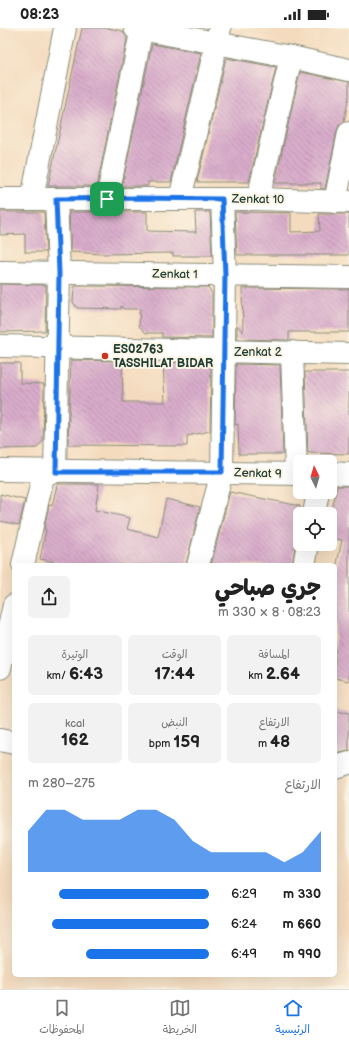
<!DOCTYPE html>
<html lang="ar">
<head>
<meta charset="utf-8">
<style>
	:root { --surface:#fff; --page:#f2f2f2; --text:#222; --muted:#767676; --line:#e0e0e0; --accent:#1a73e8 }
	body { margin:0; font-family:"Balsamiq Sans","Playpen Sans Arabic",sans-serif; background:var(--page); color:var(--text); direction:rtl; height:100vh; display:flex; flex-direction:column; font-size:15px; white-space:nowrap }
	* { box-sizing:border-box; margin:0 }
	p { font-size:13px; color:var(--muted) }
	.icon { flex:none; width:22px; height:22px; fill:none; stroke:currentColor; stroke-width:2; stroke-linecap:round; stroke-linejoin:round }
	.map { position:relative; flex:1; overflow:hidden; direction:ltr }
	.details { position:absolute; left:12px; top:535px; width:325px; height:414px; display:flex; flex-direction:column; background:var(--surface); border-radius:6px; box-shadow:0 4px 16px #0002; direction:rtl }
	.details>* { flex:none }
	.needle { width:26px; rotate:355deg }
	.buttons { position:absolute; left:293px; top:427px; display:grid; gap:8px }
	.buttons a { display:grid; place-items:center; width:44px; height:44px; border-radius:6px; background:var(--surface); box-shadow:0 4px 16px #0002; font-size:20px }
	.pin { position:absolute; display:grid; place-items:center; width:34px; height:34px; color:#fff; margin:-17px; border-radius:8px; box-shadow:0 2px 6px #0006 }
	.round { display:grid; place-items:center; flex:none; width:42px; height:42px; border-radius:6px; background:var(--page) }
	.summary { display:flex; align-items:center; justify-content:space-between; height:68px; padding:0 16px }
	h1 { font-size:22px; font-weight:800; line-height:30px }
	.stats { display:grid; grid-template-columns:repeat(3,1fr); gap:6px; height:68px; padding:4px 16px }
	.stats div { display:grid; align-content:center; border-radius:6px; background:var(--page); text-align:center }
	.stats b { font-size:17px; font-weight:800 }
	.stats small { font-size:11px; font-weight:400 }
	.stats p { font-size:11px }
	.chart { height:112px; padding:8px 16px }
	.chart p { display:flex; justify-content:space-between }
	.chart svg { width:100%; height:72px; margin-top:4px; fill:var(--accent); opacity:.7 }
	ul { padding:0 16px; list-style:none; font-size:13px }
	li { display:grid; grid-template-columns:64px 48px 1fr; align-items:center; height:30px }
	li i { height:10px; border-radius:5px; background:var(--accent) }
	.status { display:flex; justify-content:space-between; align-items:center; height:28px; padding:0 20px; background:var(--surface); direction:ltr }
	.status svg { height:11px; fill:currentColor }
	.tabs { display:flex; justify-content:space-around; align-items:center; height:56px; border-top:1px solid var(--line); background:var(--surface); font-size:11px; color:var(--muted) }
	.tabs a { display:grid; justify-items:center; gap:2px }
	.tabs .on { color:var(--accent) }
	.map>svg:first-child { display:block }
	.building { fill:url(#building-back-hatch) }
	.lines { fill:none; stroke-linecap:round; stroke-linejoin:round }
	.minor-casing { stroke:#8a8c79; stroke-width:24 }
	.minor { stroke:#fff; stroke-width:22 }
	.route-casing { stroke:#fff; stroke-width:8 }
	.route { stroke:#1a73e8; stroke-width:5 }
	.poi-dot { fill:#c8321e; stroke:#fcf5e5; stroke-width:1.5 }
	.labels { text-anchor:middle; stroke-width:4; stroke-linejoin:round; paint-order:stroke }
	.street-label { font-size:12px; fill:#1f3d34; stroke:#fcf5e5 }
	.poi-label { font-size:12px; font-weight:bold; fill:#1f3d34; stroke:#fcf5e5; text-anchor:start }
</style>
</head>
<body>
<div class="status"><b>08:23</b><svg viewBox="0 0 49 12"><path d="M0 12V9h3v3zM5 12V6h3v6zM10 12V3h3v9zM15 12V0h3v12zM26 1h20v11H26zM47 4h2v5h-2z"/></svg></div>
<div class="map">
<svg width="349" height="961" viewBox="0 0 349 961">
	<defs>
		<pattern id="building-back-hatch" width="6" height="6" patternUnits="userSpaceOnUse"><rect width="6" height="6" fill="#d9accb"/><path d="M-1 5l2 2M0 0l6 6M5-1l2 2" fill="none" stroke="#af8da6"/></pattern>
	</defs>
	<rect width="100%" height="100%" fill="#fcf5e5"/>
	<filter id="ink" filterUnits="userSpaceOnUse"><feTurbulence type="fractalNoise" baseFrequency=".025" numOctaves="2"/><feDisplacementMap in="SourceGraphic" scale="8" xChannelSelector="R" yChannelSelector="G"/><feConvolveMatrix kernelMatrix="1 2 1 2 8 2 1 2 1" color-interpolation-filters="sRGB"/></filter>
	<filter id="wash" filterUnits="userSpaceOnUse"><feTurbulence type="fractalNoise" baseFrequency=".012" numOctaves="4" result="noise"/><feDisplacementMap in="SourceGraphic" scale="16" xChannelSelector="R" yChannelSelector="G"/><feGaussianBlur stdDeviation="0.9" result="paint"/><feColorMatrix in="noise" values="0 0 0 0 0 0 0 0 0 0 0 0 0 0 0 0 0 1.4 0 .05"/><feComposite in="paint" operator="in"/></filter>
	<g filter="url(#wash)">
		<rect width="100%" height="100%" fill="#f4dbbe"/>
		<g id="blocks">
			<g class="building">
				<polygon points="82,0 108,0 123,3 127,10 97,158 48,158"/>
				<polygon points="152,16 201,25 171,154 148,154 148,158 122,158"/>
				<polygon points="226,30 276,39 249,154 197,154"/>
				<polygon points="300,44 349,54 349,68 344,93 339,97 337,103 325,161 321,161 321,155 275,155"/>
				<polygon points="0,184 44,184 46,224 25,224 25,206 0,207"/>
				<polygon points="69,184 147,184 147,203 196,204 195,184 210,184 212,228 173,228 173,225 101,226 71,224"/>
				<polygon points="235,184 291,185 291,204 320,203 319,186 349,186 349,227 237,227"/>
				<polygon points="0,256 46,257 45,303 0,304"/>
				<polygon points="76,258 208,259 212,265 212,310 162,309 162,305 146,305 139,298 140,281 124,281 121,278 121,281 77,280 73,274 74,259"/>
				<polygon points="242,260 349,261 349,304 289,304 289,312 237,311 237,297 243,304"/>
				<polygon points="71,332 122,333 123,374 165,374 163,334 211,335 210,403 187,408 187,418 68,417"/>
				<polygon points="0,335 20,335 20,355 44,356 43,413 37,420 0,421"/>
				<polygon points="236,336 280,337 283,426 239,426 238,396 235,397"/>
				<polygon points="305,344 349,344 349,426 308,425"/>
				<polygon points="59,456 99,456 95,482 130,490 127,501 158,509 166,471 200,479 186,537 71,537 40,531 46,502 44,501 49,477 52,478 57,457"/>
				<polygon points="337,458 349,458 349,653 335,650 335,545 342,512 330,510 330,491"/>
				<polygon points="230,464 300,478 300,507 296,514 292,537 211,537"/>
				<polygon points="0,466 25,472 19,497 0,493"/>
				<polygon points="335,683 349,685 349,723 335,726"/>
			</g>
		</g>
	</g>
	<g filter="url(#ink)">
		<use href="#blocks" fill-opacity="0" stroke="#8a8c79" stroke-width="1"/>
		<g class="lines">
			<g class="minor-casing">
				<g id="minor">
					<polyline points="135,0 291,29 349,42"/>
					<polyline points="0,171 258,171 349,174"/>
					<polyline points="32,171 65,0"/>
					<polyline points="107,171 142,0"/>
					<polyline points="180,171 220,0"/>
					<polyline points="258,171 291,29"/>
					<polyline points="335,174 349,105"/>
					<polyline points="0,244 349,249"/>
					<polyline points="0,318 349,326"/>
					<polyline points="292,324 296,446"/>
					<polyline points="0,442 300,446"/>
					<polyline points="55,444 59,245 56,171"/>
					<polyline points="330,445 349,446"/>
					<polyline points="314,486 318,464"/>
					<polyline points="23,537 44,444"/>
					<polyline points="198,537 222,444 225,247 222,171"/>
					<polyline points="304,537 308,516"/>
					<polyline points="0,640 14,577"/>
					<polyline points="0,712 14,715"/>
					<polyline points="335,739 349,735"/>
				</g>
			</g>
			<use href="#minor" class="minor"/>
		</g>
	</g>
	<g class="lines" filter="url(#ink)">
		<g class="route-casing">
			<polygon id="route" points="138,170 222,171 225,247 222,444 56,444 59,245 56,171"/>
		</g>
		<use href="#route" class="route"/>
	</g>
	<circle class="poi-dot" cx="105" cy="328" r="4"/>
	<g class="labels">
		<g class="street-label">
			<text transform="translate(258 171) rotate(1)" y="4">Zenkat 10</text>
			<text transform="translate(175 246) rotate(1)" y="4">Zenkat 1</text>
			<text x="258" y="328">Zenkat 2</text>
			<text transform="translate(258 445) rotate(2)" y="4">Zenkat 9</text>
		</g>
		<g class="poi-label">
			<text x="113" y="325">ES02763<tspan x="113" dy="14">TASSHILAT BIDAR</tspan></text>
		</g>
	</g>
</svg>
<div class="buttons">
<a><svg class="needle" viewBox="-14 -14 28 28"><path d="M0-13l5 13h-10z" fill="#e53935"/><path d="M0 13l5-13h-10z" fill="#767676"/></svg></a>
<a><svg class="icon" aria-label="locate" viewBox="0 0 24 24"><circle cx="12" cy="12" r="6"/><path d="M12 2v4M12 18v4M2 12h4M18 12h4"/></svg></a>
</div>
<div class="pin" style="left:107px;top:171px;background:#1e9e55"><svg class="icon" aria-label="arrive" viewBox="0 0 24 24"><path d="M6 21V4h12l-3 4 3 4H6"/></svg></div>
<section class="details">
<div class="summary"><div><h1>جري صباحي</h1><p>08:23 · 8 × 330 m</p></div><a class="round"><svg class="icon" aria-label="share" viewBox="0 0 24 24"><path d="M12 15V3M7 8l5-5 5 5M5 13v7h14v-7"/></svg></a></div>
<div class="stats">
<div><p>المسافة</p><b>2.64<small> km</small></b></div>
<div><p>الوقت</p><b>17:44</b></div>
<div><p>الوتيرة</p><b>6:43<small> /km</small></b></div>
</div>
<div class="stats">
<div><p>الارتفاع</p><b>48<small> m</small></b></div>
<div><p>النبض</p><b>159<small> bpm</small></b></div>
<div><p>kcal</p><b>162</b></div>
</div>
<div class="chart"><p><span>الارتفاع</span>275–280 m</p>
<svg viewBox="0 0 160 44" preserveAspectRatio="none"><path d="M0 44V19L10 6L20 6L30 12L40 12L50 12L60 6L70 6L80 12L90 25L100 32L110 32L120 32L130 32L140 38L150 32L160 19V44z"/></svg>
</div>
<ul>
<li><b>330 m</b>6:29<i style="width:83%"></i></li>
<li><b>660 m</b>6:24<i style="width:87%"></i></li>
<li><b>990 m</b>6:49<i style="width:68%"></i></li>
</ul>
</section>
</div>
<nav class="tabs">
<a class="on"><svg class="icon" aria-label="home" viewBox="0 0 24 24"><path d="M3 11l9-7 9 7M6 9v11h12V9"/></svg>الرئيسية</a>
<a><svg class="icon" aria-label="map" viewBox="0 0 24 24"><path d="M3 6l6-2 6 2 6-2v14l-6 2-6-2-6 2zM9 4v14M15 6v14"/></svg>الخريطة</a>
<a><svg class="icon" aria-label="saved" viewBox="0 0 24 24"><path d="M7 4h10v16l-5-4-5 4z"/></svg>المحفوظات</a>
</nav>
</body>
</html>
